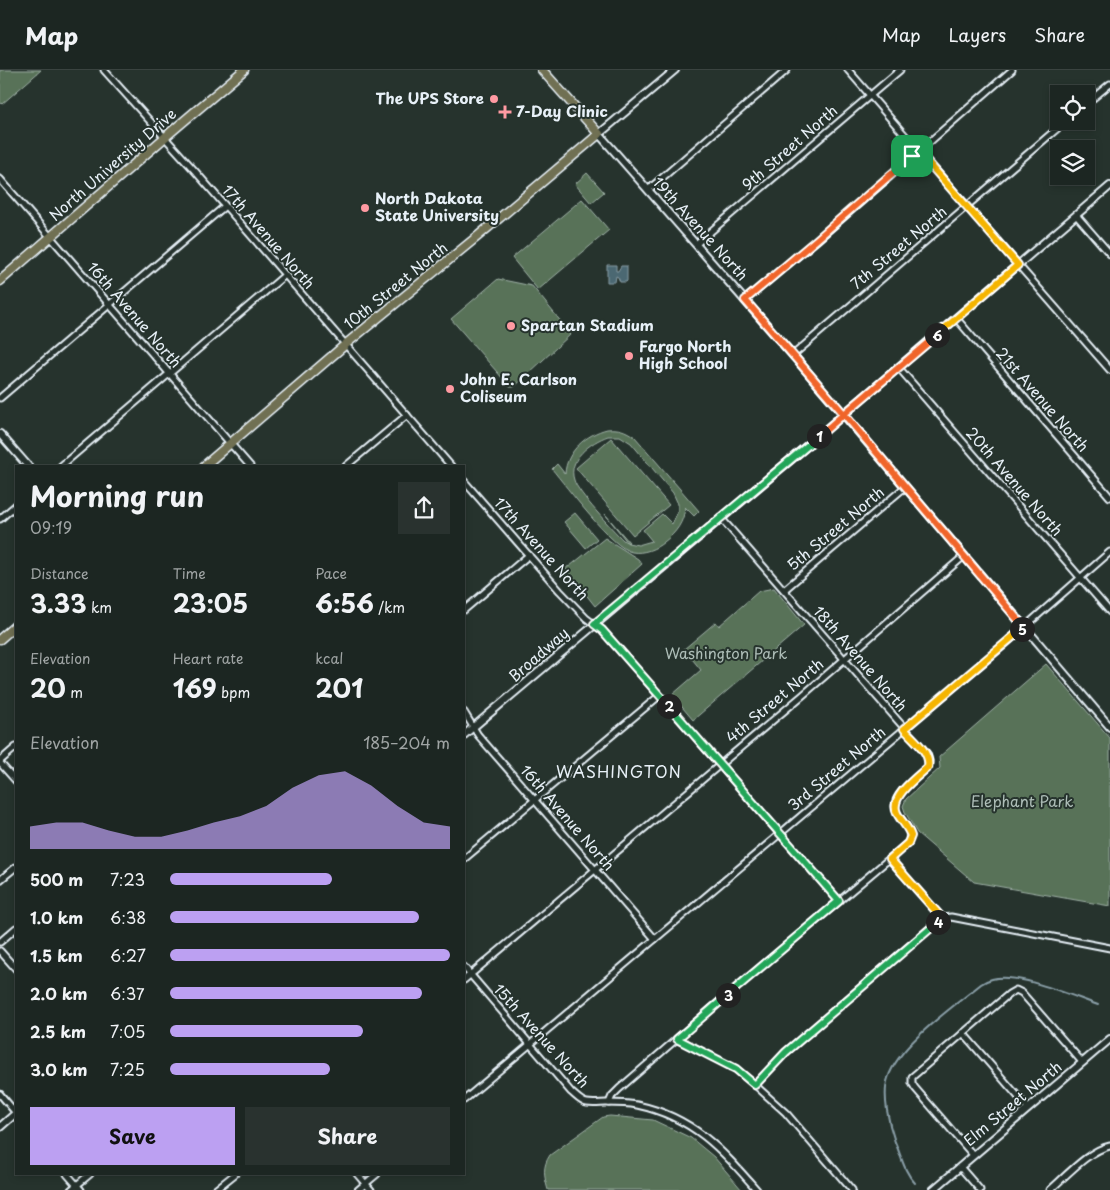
<!DOCTYPE html>
<html lang="en">
<head>
<meta charset="utf-8">
<style>
	:root { --surface:#1c2622; --page:#29322f; --text:#f1f3f6; --muted:#a0a5a5; --line:#3a4340; --accent:#bca0f2 }
	body { margin:0; font-family:"Playpen Sans",sans-serif; background:var(--page); color:var(--text); height:100vh; display:flex; flex-direction:column; font-size:19px; white-space:nowrap }
	* { box-sizing:border-box; margin:0 }
	p { font-size:16px; color:var(--muted) }
	.icon { flex:none; width:28px; height:28px; fill:none; stroke:currentColor; stroke-width:2; stroke-linecap:round; stroke-linejoin:round }
	.map { position:relative; flex:1; overflow:hidden }
	.sheet { position:absolute; left:15px; top:395px; width:450px; height:710px; display:flex; flex-direction:column; background:var(--surface); border-radius:0px; box-shadow:0 2px 8px #0003,0 0 0 1px var(--line) }
	.sheet>* { flex:none }
	.buttons { position:absolute; left:1050px; top:15px; display:grid; gap:10px }
	.buttons a { display:grid; place-items:center; width:45px; height:45px; border-radius:0px; background:var(--surface); box-shadow:0 2px 8px #0003,0 0 0 1px var(--line); font-size:25px }
	.pin { position:absolute; display:grid; place-items:center; width:42px; height:42px; color:#fff; margin:-21px; border-radius:10px; box-shadow:0 2px 8px #0006 }
	.km { position:absolute; width:25px; height:25px; margin:-12px; border-radius:50%; background:#222; color:#fff; font-size:14px; line-height:25px; text-align:center }
	.round { display:grid; place-items:center; flex:none; width:52px; height:52px; border-radius:0px; background:var(--page) }
	.overview { display:flex; align-items:center; justify-content:space-between; height:85px; padding:0 15px }
	h1 { font-size:28px; font-weight:700; line-height:38px }
	.metrics { display:grid; grid-template-columns:repeat(3,1fr); gap:8px; height:85px; padding:5px 15px }
	.metrics div { display:grid; align-content:center }
	.metrics b { font-size:25px; font-weight:700 }
	.metrics small { font-size:14px; font-weight:400 }
	.metrics p { font-size:14px }
	.chart { height:140px; padding:10px 15px }
	.chart p { display:flex; justify-content:space-between }
	.chart svg { width:100%; height:90px; margin-top:5px; fill:var(--accent); opacity:.7 }
	.cta { display:flex; gap:10px; margin-top:auto; padding:10px 15px }
	.cta a { flex:1; height:58px; border-radius:0px; background:var(--accent); color:#111; font-size:20px; font-weight:700; line-height:58px; text-align:center }
	.cta a+a { background:var(--page); color:var(--text) }
	ul { padding:0 15px; list-style:none; font-size:16px }
	li { display:grid; grid-template-columns:80px 60px 1fr; align-items:center; height:38px }
	li i { height:12px; border-radius:6px; background:var(--accent) }
	header { display:flex; align-items:center; gap:30px; box-sizing:border-box; height:70px; padding:0 25px; background:var(--surface); border-bottom:1px solid var(--line) }
	header strong { font-size:24px }
	nav { display:flex; gap:28px; margin-inline-start:auto; font-size:18px }
	.map>svg:first-child { display:block }
	.green { fill:#587258; stroke:#a0b2a8; fill-rule:evenodd }
	.water { fill:#4c6872; stroke:#8a9fa8 }
	.lines { fill:none; stroke-linecap:round; stroke-linejoin:round }
	.stream { stroke:#8a9fa8; stroke-width:2 }
	.minor-casing { stroke:#e8f1f8; stroke-width:9 }
	.tertiary-casing { stroke:#e8f1f8; stroke-width:10 }
	.primary-casing { stroke:#e8f1f8; stroke-width:11 }
	.minor { stroke:#26332d; stroke-width:5 }
	.tertiary { stroke:#26332d; stroke-width:6 }
	.primary { stroke:#706f52; stroke-width:8 }
	.split-1-casing { stroke:#fff; stroke-width:10 }
	.split-2-casing { stroke:#fff; stroke-width:10 }
	.split-3-casing { stroke:#fff; stroke-width:10 }
	.split-4-casing { stroke:#fff; stroke-width:10 }
	.split-5-casing { stroke:#fff; stroke-width:10 }
	.split-6-casing { stroke:#fff; stroke-width:10 }
	.split-7-casing { stroke:#fff; stroke-width:10 }
	.split-1 { stroke:#f0652b; stroke-width:6 }
	.split-2 { stroke:#22a559; stroke-width:6 }
	.split-3 { stroke:#22a559; stroke-width:6 }
	.split-4 { stroke:#22a559; stroke-width:6 }
	.split-5 { stroke:#f5b400; stroke-width:6 }
	.split-6 { stroke:#f0652b; stroke-width:6 }
	.split-7 { stroke:#f5b400; stroke-width:6 }
	.poi-dot { fill:#ff9aa2; stroke:#26332d; stroke-width:2 }
	.labels { text-anchor:middle; stroke-width:4; stroke-linejoin:round; paint-order:stroke }
	.poi-label { font-size:15px; font-weight:bold; fill:#e8f1f8; stroke:#26332d; text-anchor:start }
	.street-label { font-size:15px; fill:#e8f1f8; stroke:#26332d }
	.park-label { font-size:15px; fill:#aebeb8; stroke:#26332d }
	.neighbourhood-label { font-size:16px; letter-spacing:1px; fill:#e8f1f8; stroke:#26332d }
</style>
</head>
<body>
<header>
<strong>Map</strong>
<nav><a>Map</a><a>Layers</a><a>Share</a></nav>
</header>
<div class="map">
<svg width="1110" height="1120" viewBox="0 0 1110 1120">
	<rect width="100%" height="100%" fill="#26332d"/>
	<filter id="ink" filterUnits="userSpaceOnUse"><feTurbulence type="fractalNoise" baseFrequency=".02" numOctaves="2"/><feDisplacementMap in="SourceGraphic" scale="10" xChannelSelector="R" yChannelSelector="G"/><feConvolveMatrix kernelMatrix="1 2 1 2 8 2 1 2 1" color-interpolation-filters="sRGB"/></filter>
	<g filter="url(#ink)">
		<g class="green">
			<polygon points="0,0 41,0 2,34 0,32"/>
			<polygon points="587,103 604,122 591,133 575,114"/>
			<polygon points="582,129 609,160 538,220 512,188"/>
			<polygon points="498,209 532,216 571,264 514,317 510,317 451,249"/>
			<path d="M607,359C619,358 625,360 635,367L699,441L694,446L685,437C684,452 676,463 664,472C656,479 643,484 632,482C613,479 566,416 552,399L557,394L565,404C566,381 587,364 607,359ZM608,366H620L631,373L673,423L678,434V441L672,454L662,444L643,460L652,471L638,475L628,473L629,472L605,444L628,473L623,470C613,460 577,422 574,410C567,389 591,372 608,366Z"/>
			<polygon points="611,368 669,435 633,465 576,398"/>
			<polygon points="575,443 597,469 586,478 564,452"/>
			<polygon points="605,468 638,489 642,494 595,536 565,498 570,496"/>
			<polygon points="774,518 804,555 693,650 672,625 701,600 684,579 716,552 719,556 759,521"/>
			<polygon points="1046,594 1110,668 1110,836 974,812 917,763 905,742 903,736 906,729 940,698 939,687"/>
			<path d="M610,1046L653,1050L691,1068L714,1087L742,1120H548C544,1106 542,1097 550,1085L603,1047Z"/>
		</g>
		<polygon class="water" points="607,195 616,195 616,201 618,201 621,196 627,196 627,211 626,212 620,212 618,207 616,206 615,212 607,212"/>
		<g class="lines">
			<path class="stream" d="M915,1113C904,1102 901,1085 895,1072C889,1055 882,1026 888,1008C899,974 953,937 981,914C984,912 988,910 992,909C1018,902 1072,926 1098,935"/>
			<g class="minor-casing">
				<g id="minor">
					<polyline points="104,0 195,101 451,396"/>
					<polyline points="848,0 1110,300"/>
					<polyline points="1086,34 1110,14"/>
					<polyline points="0,109 250,396"/>
					<polyline points="648,120 787,0"/>
					<polyline points="1076,145 1110,184"/>
					<polyline points="696,174 900,0"/>
					<polyline points="745,230 816,171 1012,0"/>
					<polyline points="956,248 1110,427"/>
					<polyline points="793,285 1066,51"/>
					<polyline points="899,298 1110,542"/>
					<polyline points="0,328 225,136"/>
					<polyline points="61,396 285,205"/>
					<polyline points="346,396 407,345"/>
					<polyline points="464,411 560,521 586,548 602,560 631,593 839,831"/>
					<polyline points="0,449 16,435"/>
					<polyline points="784,520 905,417"/>
					<polyline points="464,540 529,485"/>
					<polyline points="464,642 478,665 655,869"/>
					<polyline points="0,691 16,677"/>
					<polyline points="0,693 16,711"/>
					<polyline points="464,789 659,626"/>
					<polyline points="890,789 942,848"/>
					<polyline points="0,810 16,797"/>
					<polyline points="942,848 951,847 1110,878"/>
					<polyline points="0,872 16,858"/>
					<polyline points="0,881 16,899"/>
					<path d="M464,897L571,1022C576,1026 581,1032 587,1033C593,1034 601,1033 606,1033C616,1033 627,1033 637,1035C693,1047 721,1079 757,1120"/>
					<polyline points="464,910 803,625 964,486"/>
					<polyline points="963,963 1028,1038"/>
					<polyline points="677,969 736,999 755,1015 786,1043 852,1120"/>
					<polyline points="755,1015 786,982 942,848"/>
					<polyline points="0,1024 16,1043"/>
					<polyline points="464,1030 1004,575 1110,482"/>
					<path d="M609,1033L612,1026L619,1019L718,933L908,773C917,756 890,748 896,731C899,721 919,705 928,697L929,691L927,684L721,448"/>
					<polyline points="973,1085 915,1018 912,1013 912,1007 1009,924 1016,920 1022,923 1082,992"/>
					<polyline points="960,1097 980,1120"/>
					<polyline points="67,1104 81,1120"/>
					<polyline points="357,1104 371,1120"/>
					<polyline points="71,1120 90,1104"/>
					<polyline points="215,1120 235,1104"/>
					<polyline points="358,1120 377,1104"/>
					<path d="M1050,1120C1066,1106 1089,1080 1110,1076"/>
				</g>
			</g>
			<g class="tertiary-casing">
				<g id="tertiary">
					<polyline points="675,0 599,64 798,291 1110,657"/>
					<polyline points="0,364 28,396"/>
					<polyline points="464,665 788,392 1110,116"/>
					<polyline points="0,1057 16,1043"/>
					<polyline points="933,1120 1110,969"/>
				</g>
			</g>
			<g class="primary-casing">
				<g id="primary">
					<polyline points="0,211 171,62 244,0"/>
					<polyline points="204,396 346,274 478,166 599,64 542,0"/>
					<polyline points="0,569 16,555"/>
				</g>
			</g>
			<use href="#minor" class="minor"/>
			<use href="#tertiary" class="tertiary"/>
			<use href="#primary" class="primary"/>
		</g>
	</g>
	<g class="lines" filter="url(#ink)">
		<g class="split-1-casing">
			<polyline id="split-1" points="819,366 844,344 745,230 816,170 912,86"/>
		</g>
		<g class="split-2-casing">
			<polyline id="split-2" points="669,636 602,560 594,554 819,366"/>
		</g>
		<g class="split-3-casing">
			<polyline id="split-3" points="669,636 839,831 728,925"/>
		</g>
		<g class="split-4-casing">
			<polyline id="split-4" points="728,925 677,969 736,999 755,1015 786,982 938,852"/>
		</g>
		<g class="split-5-casing">
			<path id="split-5" d="M938,852L942,848L890,789L908,773L911,766C908,757 901,751 897,743C889,727 917,707 928,697C931,682 913,669 904,659L1022,559"/>
		</g>
		<g class="split-6-casing">
			<polyline id="split-6" points="937,265 844,344 1024,557 1022,559"/>
		</g>
		<g class="split-7-casing">
			<polyline id="split-7" points="912,86 918,81 1018,195 937,265"/>
		</g>
		<use href="#split-1" class="split-1"/>
		<use href="#split-2" class="split-2"/>
		<use href="#split-3" class="split-3"/>
		<use href="#split-4" class="split-4"/>
		<use href="#split-5" class="split-5"/>
		<use href="#split-6" class="split-6"/>
		<use href="#split-7" class="split-7"/>
	</g>
	<g class="poi-dot">
		<circle cx="494" cy="29" r="5"/>
		<path d="M502.5 34.5h5v5h5v5h-5v5h-5v-5h-5v-5h5z"/>
		<circle cx="365" cy="138" r="5"/>
		<circle cx="511" cy="256" r="5"/>
		<circle cx="629" cy="286" r="5"/>
		<circle cx="450" cy="319" r="5"/>
	</g>
	<g class="labels">
		<g class="poi-label">
			<text x="484" y="34" text-anchor="end">The UPS Store</text>
			<text x="516" y="47">7-Day Clinic</text>
			<text x="375" y="134">North Dakota<tspan x="375" dy="17">State University</tspan></text>
			<text x="521" y="261">Spartan Stadium</text>
			<text x="639" y="282">Fargo North<tspan x="639" dy="17">High School</tspan></text>
			<text x="460" y="315">John E. Carlson<tspan x="460" dy="17">Coliseum</tspan></text>
		</g>
		<g class="street-label">
			<text transform="translate(790 78) rotate(-41)" y="5">9th Street North</text>
			<text transform="translate(113 95) rotate(-41)" y="5">North University Drive</text>
			<text transform="translate(700 159) rotate(48)" y="5">19th Avenue North</text>
			<text transform="translate(268 167) rotate(49)" y="5">17th Avenue North</text>
			<text transform="translate(899 178) rotate(-40)" y="5">7th Street North</text>
			<text transform="translate(396 216) rotate(-39)" y="5">10th Street North</text>
			<text transform="translate(134 245) rotate(49)" y="5">16th Avenue North</text>
			<text transform="translate(1042 330) rotate(49)" y="5">21st Avenue North</text>
			<text transform="translate(1014 412) rotate(49)" y="5">20th Avenue North</text>
			<text transform="translate(836 459) rotate(-40)" y="5">5th Street North</text>
			<text transform="translate(541 479) rotate(48)" y="5">17th Avenue North</text>
			<text transform="translate(539 585) rotate(-41)" y="5">Broadway</text>
			<text transform="translate(860 589) rotate(49)" y="5">18th Avenue North</text>
			<text transform="translate(775 631) rotate(-40)" y="5">4th Street North</text>
			<text transform="translate(837 699) rotate(-40)" y="5">3rd Street North</text>
			<text transform="translate(567 748) rotate(49)" y="5">16th Avenue North</text>
			<text transform="translate(541 966) rotate(48)" y="5">15th Avenue North</text>
			<text transform="translate(1013 1034) rotate(-40)" y="5">Elm Street North</text>
		</g>
		<g class="park-label">
			<text x="726" y="589">Washington Park</text>
			<text x="1022" y="737">Elephant Park</text>
		</g>
		<g class="neighbourhood-label">
			<text x="619" y="708">WASHINGTON</text>
		</g>
	</g>
</svg>
<div class="buttons">
<a><svg class="icon" aria-label="locate" viewBox="0 0 24 24"><circle cx="12" cy="12" r="6"/><path d="M12 2v4M12 18v4M2 12h4M18 12h4"/></svg></a>
<a><svg class="icon" aria-label="layers" viewBox="0 0 24 24"><path d="M12 4l9 5-9 5-9-5zM3 14l9 5 9-5"/></svg></a>
</div>
<div class="pin" style="left:912px;top:86px;background:#1e9e55"><svg class="icon" aria-label="arrive" viewBox="0 0 24 24"><path d="M6 21V4h12l-3 4 3 4H6"/></svg></div>
<b class="km" style="left:819px;top:366px">1</b>
<b class="km" style="left:669px;top:636px">2</b>
<b class="km" style="left:728px;top:925px">3</b>
<b class="km" style="left:938px;top:852px">4</b>
<b class="km" style="left:1022px;top:559px">5</b>
<b class="km" style="left:937px;top:265px">6</b>
<section class="sheet">
<div class="overview"><div><h1>Morning run</h1><p>09:19</p></div><a class="round"><svg class="icon" aria-label="share" viewBox="0 0 24 24"><path d="M12 15V3M7 8l5-5 5 5M5 13v7h14v-7"/></svg></a></div>
<div class="metrics">
<div><p>Distance</p><b>3.33<small> km</small></b></div>
<div><p>Time</p><b>23:05</b></div>
<div><p>Pace</p><b>6:56<small> /km</small></b></div>
</div>
<div class="metrics">
<div><p>Elevation</p><b>20<small> m</small></b></div>
<div><p>Heart rate</p><b>169<small> bpm</small></b></div>
<div><p>kcal</p><b>201</b></div>
</div>
<div class="chart"><p><span>Elevation</span>185–204 m</p>
<svg viewBox="0 0 160 44" preserveAspectRatio="none"><path d="M0 44V33L10 31L20 31L30 35L40 38L50 38L60 35L70 31L80 28L90 23L100 14L110 8L120 6L130 13L140 23L150 31L160 33V44z"/></svg>
</div>
<ul>
<li><b>500 m</b>7:23<i style="width:58%"></i></li>
<li><b>1.0 km</b>6:38<i style="width:89%"></i></li>
<li><b>1.5 km</b>6:27<i style="width:100%"></i></li>
<li><b>2.0 km</b>6:37<i style="width:90%"></i></li>
<li><b>2.5 km</b>7:05<i style="width:69%"></i></li>
<li><b>3.0 km</b>7:25<i style="width:57%"></i></li>
</ul>
<div class="cta"><a>Save</a><a>Share</a></div>
</section>
</div>
</body>
</html>
